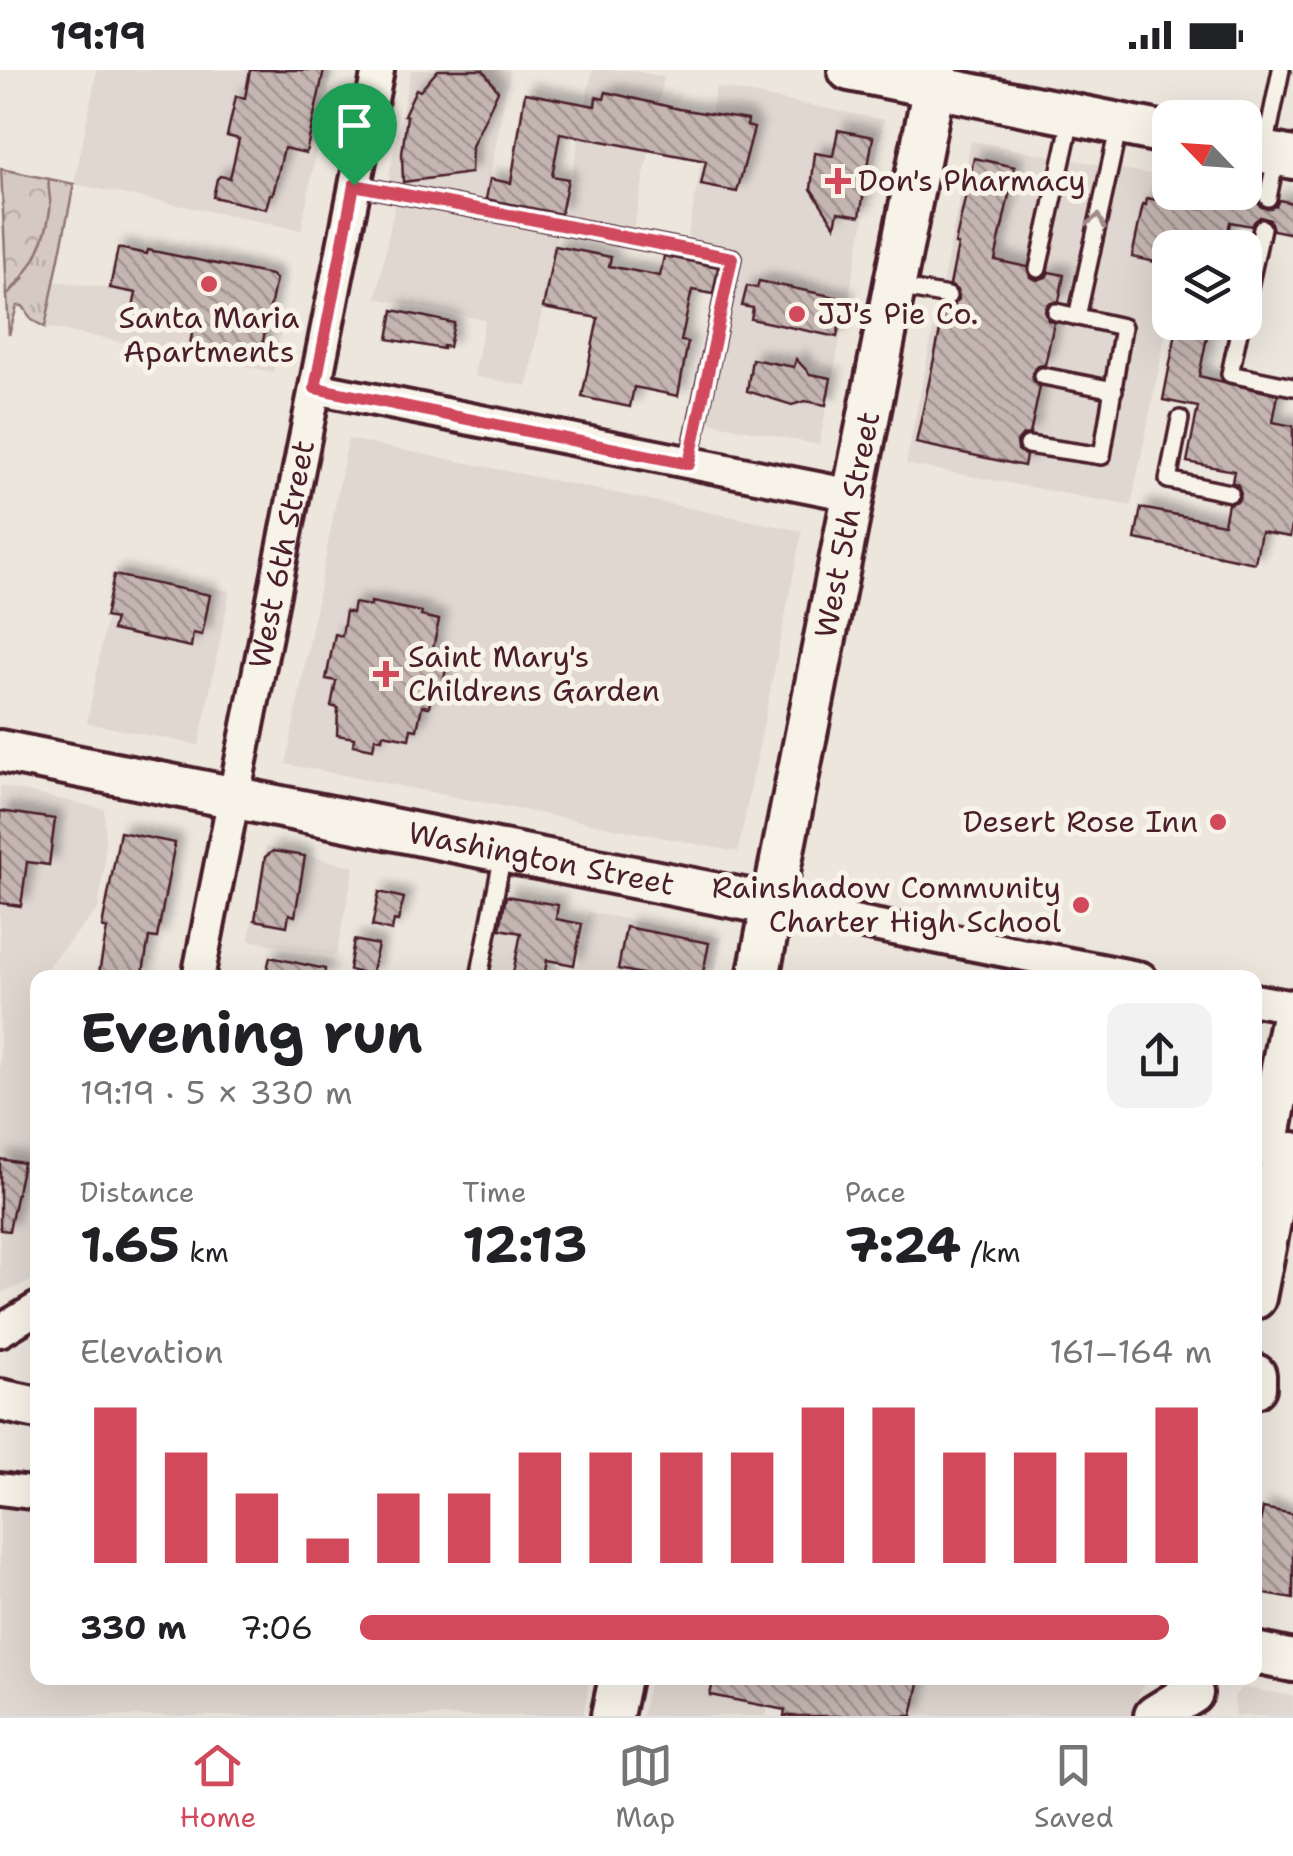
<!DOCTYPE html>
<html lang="en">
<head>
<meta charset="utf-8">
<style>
	:root { --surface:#fff; --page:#f2f2f2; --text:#202124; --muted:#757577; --line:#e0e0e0; --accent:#d1495b }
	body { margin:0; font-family:"Shantell Sans",sans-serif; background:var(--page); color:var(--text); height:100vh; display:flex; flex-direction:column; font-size:38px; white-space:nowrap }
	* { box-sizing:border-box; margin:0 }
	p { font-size:32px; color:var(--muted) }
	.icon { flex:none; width:55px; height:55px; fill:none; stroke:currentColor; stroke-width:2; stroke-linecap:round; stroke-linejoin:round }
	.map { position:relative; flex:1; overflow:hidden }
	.side { position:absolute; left:30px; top:900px; width:1232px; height:715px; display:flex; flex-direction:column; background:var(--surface); border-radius:20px; box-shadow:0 10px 40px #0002 }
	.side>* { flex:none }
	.needle { width:65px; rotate:295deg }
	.controls { position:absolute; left:1152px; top:30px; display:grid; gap:20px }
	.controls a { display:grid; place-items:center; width:110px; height:110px; border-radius:20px; background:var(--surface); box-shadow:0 10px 40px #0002; font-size:50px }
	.pin { position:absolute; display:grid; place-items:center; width:85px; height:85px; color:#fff; margin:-102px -42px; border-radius:50% 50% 50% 0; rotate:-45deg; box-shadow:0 0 10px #0007 }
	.pin .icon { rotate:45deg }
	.round { display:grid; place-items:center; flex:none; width:105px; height:105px; border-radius:20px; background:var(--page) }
	.headline { display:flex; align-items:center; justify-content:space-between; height:170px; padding:0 50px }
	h1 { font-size:55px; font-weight:700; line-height:75px }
	.figures { display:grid; grid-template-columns:repeat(3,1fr); gap:15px; height:170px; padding:10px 50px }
	.figures div { display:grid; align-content:center }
	.figures b { font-size:50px; font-weight:700 }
	.figures small { font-size:28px; font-weight:400 }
	.figures p { font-size:28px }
	.chart { height:280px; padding:20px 50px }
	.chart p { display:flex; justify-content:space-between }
	.chart svg { width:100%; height:180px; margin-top:10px; stroke:var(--accent); stroke-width:6 }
	ul { padding:0 50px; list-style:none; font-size:32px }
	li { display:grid; grid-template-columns:160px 120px 1fr; align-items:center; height:75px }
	li i { height:25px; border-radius:12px; background:var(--accent) }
	.status { display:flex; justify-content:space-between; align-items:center; height:70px; padding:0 50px; background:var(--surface); direction:ltr }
	.status svg { height:28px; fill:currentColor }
	.tab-bar { display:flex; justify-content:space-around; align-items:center; height:140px; border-top:2px solid var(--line); background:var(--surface); font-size:28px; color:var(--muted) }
	.tab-bar a { display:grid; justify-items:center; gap:5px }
	.tab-bar .current { color:var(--accent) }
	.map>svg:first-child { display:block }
	.built { fill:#e0d7d0 }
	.grass { fill:url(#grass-tufts); stroke:#907476; stroke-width:2.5 }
	.forest { fill:url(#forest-crowns); stroke:#907476; stroke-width:2.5 }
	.building { fill:url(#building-back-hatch); stroke:#4a1f2b; stroke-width:2.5; filter:url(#shadow) }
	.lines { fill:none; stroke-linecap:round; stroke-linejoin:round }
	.lane-casing { stroke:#4a1f2b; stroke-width:22 }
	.street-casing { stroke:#4a1f2b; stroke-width:38 }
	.secondary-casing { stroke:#4a1f2b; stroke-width:48 }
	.lane { stroke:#f7f3e8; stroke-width:15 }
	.street { stroke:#f7f3e8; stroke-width:30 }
	.secondary { stroke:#f7f3e8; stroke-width:40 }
	.oneway { stroke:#a0898a }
	.route-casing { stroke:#fff; stroke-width:20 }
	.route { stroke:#d1495b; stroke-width:12 }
	.poi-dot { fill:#d1495b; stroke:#f7f3e8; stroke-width:4 }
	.labels { text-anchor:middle; stroke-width:10; stroke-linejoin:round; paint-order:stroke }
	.poi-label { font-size:30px; fill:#4a1f2b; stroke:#f7f3e8; text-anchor:start }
	.street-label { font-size:30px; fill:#4a1f2b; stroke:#f7f3e8 }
</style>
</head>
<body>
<div class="status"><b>19:19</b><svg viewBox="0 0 49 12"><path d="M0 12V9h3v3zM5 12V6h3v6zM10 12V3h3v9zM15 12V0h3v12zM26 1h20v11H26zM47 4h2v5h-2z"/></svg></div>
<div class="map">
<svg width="1293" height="1646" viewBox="0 0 1293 1646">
	<defs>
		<pattern id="grass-tufts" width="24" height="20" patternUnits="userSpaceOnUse" patternTransform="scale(2.5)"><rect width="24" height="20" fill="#d5c9c2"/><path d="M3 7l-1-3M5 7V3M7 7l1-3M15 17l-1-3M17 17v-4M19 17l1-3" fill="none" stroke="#b8aca7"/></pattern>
		<pattern id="forest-crowns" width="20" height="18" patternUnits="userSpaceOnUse" patternTransform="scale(2.5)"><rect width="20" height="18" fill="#d5c9c2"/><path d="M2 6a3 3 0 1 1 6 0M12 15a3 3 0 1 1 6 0" fill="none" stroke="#b8aca7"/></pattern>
		<pattern id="building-back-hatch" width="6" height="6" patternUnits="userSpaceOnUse" patternTransform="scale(2.5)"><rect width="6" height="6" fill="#c4b5b0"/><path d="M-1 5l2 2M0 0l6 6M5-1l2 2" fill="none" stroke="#a1938f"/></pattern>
		<filter id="shadow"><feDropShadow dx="8" dy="-8" stdDeviation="5" flood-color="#0004"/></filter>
	</defs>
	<rect width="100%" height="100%" fill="#ece6dd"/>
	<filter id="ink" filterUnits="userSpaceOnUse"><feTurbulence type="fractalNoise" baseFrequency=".01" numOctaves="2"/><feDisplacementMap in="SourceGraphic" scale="20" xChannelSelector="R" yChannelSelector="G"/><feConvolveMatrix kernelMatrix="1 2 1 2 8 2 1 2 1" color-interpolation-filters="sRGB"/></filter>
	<g filter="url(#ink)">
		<g class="built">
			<polygon points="97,0 332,0 301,160 74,114"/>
			<polygon points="411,0 510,0 485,132 391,114 389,105"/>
			<polygon points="592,0 630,0 664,7 633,160 564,147"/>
			<polygon points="716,17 884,50 819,375 708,352 742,182 687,170"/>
			<polygon points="971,71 1170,108 1170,122 1196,123 1184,177 1170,178 1170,243 1131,436 906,394"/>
			<polygon points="395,134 557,165 527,316 474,306 485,250 376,228"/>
			<polygon points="54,211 110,218 283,253 273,302 45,257"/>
			<polygon points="348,369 802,461 738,782 286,694"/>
			<polygon points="116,498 230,521 199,675 87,653"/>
			<polygon points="0,716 104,739 105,760 104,800 98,839 51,892 42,907 38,908 34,925 38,946 37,1209 0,1223"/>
			<polygon points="266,777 354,796 336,886 249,870"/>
			<polygon points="505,825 558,835 547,894 569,898 578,894 588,842 722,868 714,907 489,908"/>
			<polygon points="37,1411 38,1608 590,1608 583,1646 0,1646 0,1414"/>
			<polygon points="650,1608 775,1608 766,1646 642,1646"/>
			<polygon points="840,1608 1149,1608 1139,1622 1134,1646 832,1646"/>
			<polygon points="1242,1617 1293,1626 1293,1646 1236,1646 1234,1627"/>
		</g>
		<polygon class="grass" points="49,109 74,114 45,257 32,250 23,236 17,236 9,265 7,225 23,209"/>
		<path class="forest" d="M1,99L49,109C47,120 52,130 50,140C46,173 30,202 7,225Z"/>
		<g class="building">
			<polygon points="250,0 324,0 306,83 284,78 273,124 270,124 266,139 213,127 217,109 220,106 230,108 239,69 227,66 236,26 245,28"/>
			<polygon points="438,0 483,0 498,21 472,76 471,103 403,112 402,84 407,46 404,45 416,19 420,21"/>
			<polygon points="606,22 679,39 748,50 747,56 754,58 737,122 701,115 706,91 560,63 552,106 568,109 561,144 486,129 490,109 511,113 525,23 595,36 596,27 604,29"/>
			<polygon points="838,60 873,67 860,146 838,142 835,156 811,119 815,83 833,86"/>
			<polygon points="974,88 1015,97 995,190 1027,197 1030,207 1037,210 1046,207 1049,202 1064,205 1059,231 1048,234 1045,241 1048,250 1054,253 1045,295 1038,296 1032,303 1033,310 1040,317 1030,364 1023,365 1017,372 1018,380 1026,386 1024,396 916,373 945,237 953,236 959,229 958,221 950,215 958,175 955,174"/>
			<polygon points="1205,122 1257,126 1260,136 1267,139 1276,136 1279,130 1293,133 1293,164 1273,160 1270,150 1260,147 1251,156 1230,152 1225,178 1170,178 1169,195 1132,187 1143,134 1146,135 1147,128 1201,139"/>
			<polygon points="555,176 611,187 609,196 660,206 664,186 718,197 713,224 692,220 681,271 688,272 678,326 634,317 630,337 582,327 598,248 543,238"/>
			<polygon points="118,178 147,184 148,180 271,205 276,209 259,290 199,279 200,276 190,274 193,259 132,243 136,223 110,218"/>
			<polygon points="759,211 845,229 837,267 751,249 753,238 742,236 747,216 757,218"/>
			<polygon points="393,240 454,253 449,277 443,276 443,279 388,269"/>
			<polygon points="1178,252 1210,252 1199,306 1278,325 1273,352 1293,356 1293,450 1290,467 1261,462 1255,493 1135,469 1141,438 1224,454 1228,434 1238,431 1241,424 1238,415 1232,412 1234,401 1187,392 1198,337 1163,330"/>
			<polygon points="752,289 794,297 796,289 810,304 831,308 826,335 805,331 792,335 747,321"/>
			<polygon points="114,505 210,525 202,565 193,563 191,577 112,560 115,549 105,547"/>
			<polygon points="371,532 422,542 421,546 439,550 432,583 440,585 438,596 446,598 442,620 433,618 429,637 422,636 417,660 411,659 409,669 383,664 382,669 375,668 373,679 353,675 354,668 337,665 338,638 331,636 336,611 326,609 335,564 342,566 346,541 352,543 354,533 371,536"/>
			<polygon points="0,741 55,749 49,795 27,792 21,836 0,833"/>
			<polygon points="120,762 175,773 157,868 149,867 142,908 98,908 107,859 102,857"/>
			<polygon points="273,781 305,786 295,846 289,844 287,856 255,850 265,787"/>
			<polygon points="379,822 404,828 398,851 394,850 392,861 372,856"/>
			<polygon points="506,826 558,835 556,849 582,854 574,895 547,890 544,908 512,908 521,863 500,859"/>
			<polygon points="626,857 709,873 702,908 661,908 618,899"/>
			<polygon points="354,870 378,875 371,905 349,900"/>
			<polygon points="270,887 325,899 324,908 265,908"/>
			<polygon points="0,1089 23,1093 9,1161 0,1160"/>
			<polygon points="1263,1438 1293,1444 1293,1529 1255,1522 1255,1476"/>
			<polygon points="714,1608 920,1608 912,1646 784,1646 785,1640 710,1625"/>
		</g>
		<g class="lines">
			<g class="lane-casing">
				<g id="lane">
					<polyline points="1265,78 1281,0"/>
					<polyline points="354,115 732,188 689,393"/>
					<polyline points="1268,128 1276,88"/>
					<polyline points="1038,199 1072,45"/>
					<polyline points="897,217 948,226"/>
					<polyline points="1245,235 1262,158"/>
					<polyline points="1077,247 1119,55"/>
					<polyline points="1241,252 1230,304 1293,317"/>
					<polyline points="1043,306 1114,320"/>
					<polyline points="1180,349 1168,410 1230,423"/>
					<polyline points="1028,375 1102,386 1123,257 1056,242"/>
					<polyline points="479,908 503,784"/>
				</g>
			</g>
			<g class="street-casing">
				<g id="street">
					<polyline points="315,318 852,425"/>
					<polyline points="773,835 1141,908"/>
					<path id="s1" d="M198,908L378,0"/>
					<polyline points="1255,930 1293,937"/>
					<polyline points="0,1261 38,1238"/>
					<polyline points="0,1419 38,1424"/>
				</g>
			</g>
			<g class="secondary-casing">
				<g id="secondary">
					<polyline points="849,0 1170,64"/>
					<polyline points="1245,78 1293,88"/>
					<path id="s2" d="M0,681L773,835"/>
					<path id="s3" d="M758,908L937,0"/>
					<polyline points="1282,1090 1271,1076 1270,1061 1293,940"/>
					<polyline points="1255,1228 1282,1090 1293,1083"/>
					<polyline points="1255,1305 1255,1317"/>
					<polyline points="0,1330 38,1338"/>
					<polyline points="1255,1583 1293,1591"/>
					<polyline points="612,1646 620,1608"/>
					<polyline points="1155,1646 1192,1623"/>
				</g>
			</g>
			<use href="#lane" class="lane"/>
			<use href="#street" class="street"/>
			<use href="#secondary" class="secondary"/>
		</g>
		<defs><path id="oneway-chevron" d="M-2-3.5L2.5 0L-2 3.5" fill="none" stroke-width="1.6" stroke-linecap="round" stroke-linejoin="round" transform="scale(2.5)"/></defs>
		<use class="oneway" href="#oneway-chevron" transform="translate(1097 151) rotate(-78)"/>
	</g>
	<g class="lines" filter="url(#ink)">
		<g class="route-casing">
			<polygon id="route" points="354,115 732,188 689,394 315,318"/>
		</g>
		<use href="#route" class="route"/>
	</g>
	<g class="poi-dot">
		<path d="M833 96h10v10h10v10h-10v10h-10v-10h-10v-10h10z"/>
		<circle cx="209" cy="214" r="10"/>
		<circle cx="797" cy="244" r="10"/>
		<path d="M381 589h10v10h10v10h-10v10h-10v-10h-10v-10h10z"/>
		<circle cx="1218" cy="752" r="10"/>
		<circle cx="1081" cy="835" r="10"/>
	</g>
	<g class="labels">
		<g class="poi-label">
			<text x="858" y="121">Don's Pharmacy</text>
			<text x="817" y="254">JJ's Pie Co.</text>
			<text x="209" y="258" text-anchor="middle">Santa Maria<tspan x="209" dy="34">Apartments</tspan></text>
			<text x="408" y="597">Saint Mary's<tspan x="408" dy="34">Childrens Garden</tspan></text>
			<text x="1198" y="762" text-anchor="end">Desert Rose Inn</text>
			<text x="1061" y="828" text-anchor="end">Rainshadow Community<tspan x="1061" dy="34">Charter High School</tspan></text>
		</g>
		<g class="street-label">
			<text dy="10" stroke="none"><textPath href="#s3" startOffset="462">West 5th Street</textPath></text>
			<text dy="10" stroke="none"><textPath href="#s1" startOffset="432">West 6th Street</textPath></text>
			<text dy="10" stroke="none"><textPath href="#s2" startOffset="552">Washington Street</textPath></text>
		</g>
	</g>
</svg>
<div class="controls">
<a><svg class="needle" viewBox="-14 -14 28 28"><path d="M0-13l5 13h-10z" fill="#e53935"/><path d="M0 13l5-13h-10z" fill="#757577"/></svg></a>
<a><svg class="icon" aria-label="layers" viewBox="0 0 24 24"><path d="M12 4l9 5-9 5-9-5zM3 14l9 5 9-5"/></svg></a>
</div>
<div class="pin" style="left:354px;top:115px;background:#1e9e55"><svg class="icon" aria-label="arrive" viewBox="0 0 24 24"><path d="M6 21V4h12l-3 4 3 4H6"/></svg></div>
<section class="side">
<div class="headline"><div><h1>Evening run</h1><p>19:19 · 5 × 330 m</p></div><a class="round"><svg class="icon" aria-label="share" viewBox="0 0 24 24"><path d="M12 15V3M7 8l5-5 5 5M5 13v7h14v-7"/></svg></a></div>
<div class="figures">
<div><p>Distance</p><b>1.65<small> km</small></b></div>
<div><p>Time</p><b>12:13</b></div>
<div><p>Pace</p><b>7:24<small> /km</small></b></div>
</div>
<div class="chart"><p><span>Elevation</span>161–164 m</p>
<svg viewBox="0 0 160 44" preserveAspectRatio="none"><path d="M5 44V6M15 44V17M25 44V27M35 44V38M45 44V27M55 44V27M65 44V17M75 44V17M85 44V17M95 44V17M105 44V6M115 44V6M125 44V17M135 44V17M145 44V17M155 44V6"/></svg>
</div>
<ul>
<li><b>330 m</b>7:06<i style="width:95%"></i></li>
</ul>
</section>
</div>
<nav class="tab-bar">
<a class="current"><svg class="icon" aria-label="home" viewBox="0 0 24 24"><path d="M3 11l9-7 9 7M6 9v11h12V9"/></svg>Home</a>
<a><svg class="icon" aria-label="map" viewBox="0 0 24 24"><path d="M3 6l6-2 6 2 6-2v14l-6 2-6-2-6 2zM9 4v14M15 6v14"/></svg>Map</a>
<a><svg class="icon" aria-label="saved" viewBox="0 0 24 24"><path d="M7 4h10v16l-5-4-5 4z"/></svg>Saved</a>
</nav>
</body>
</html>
